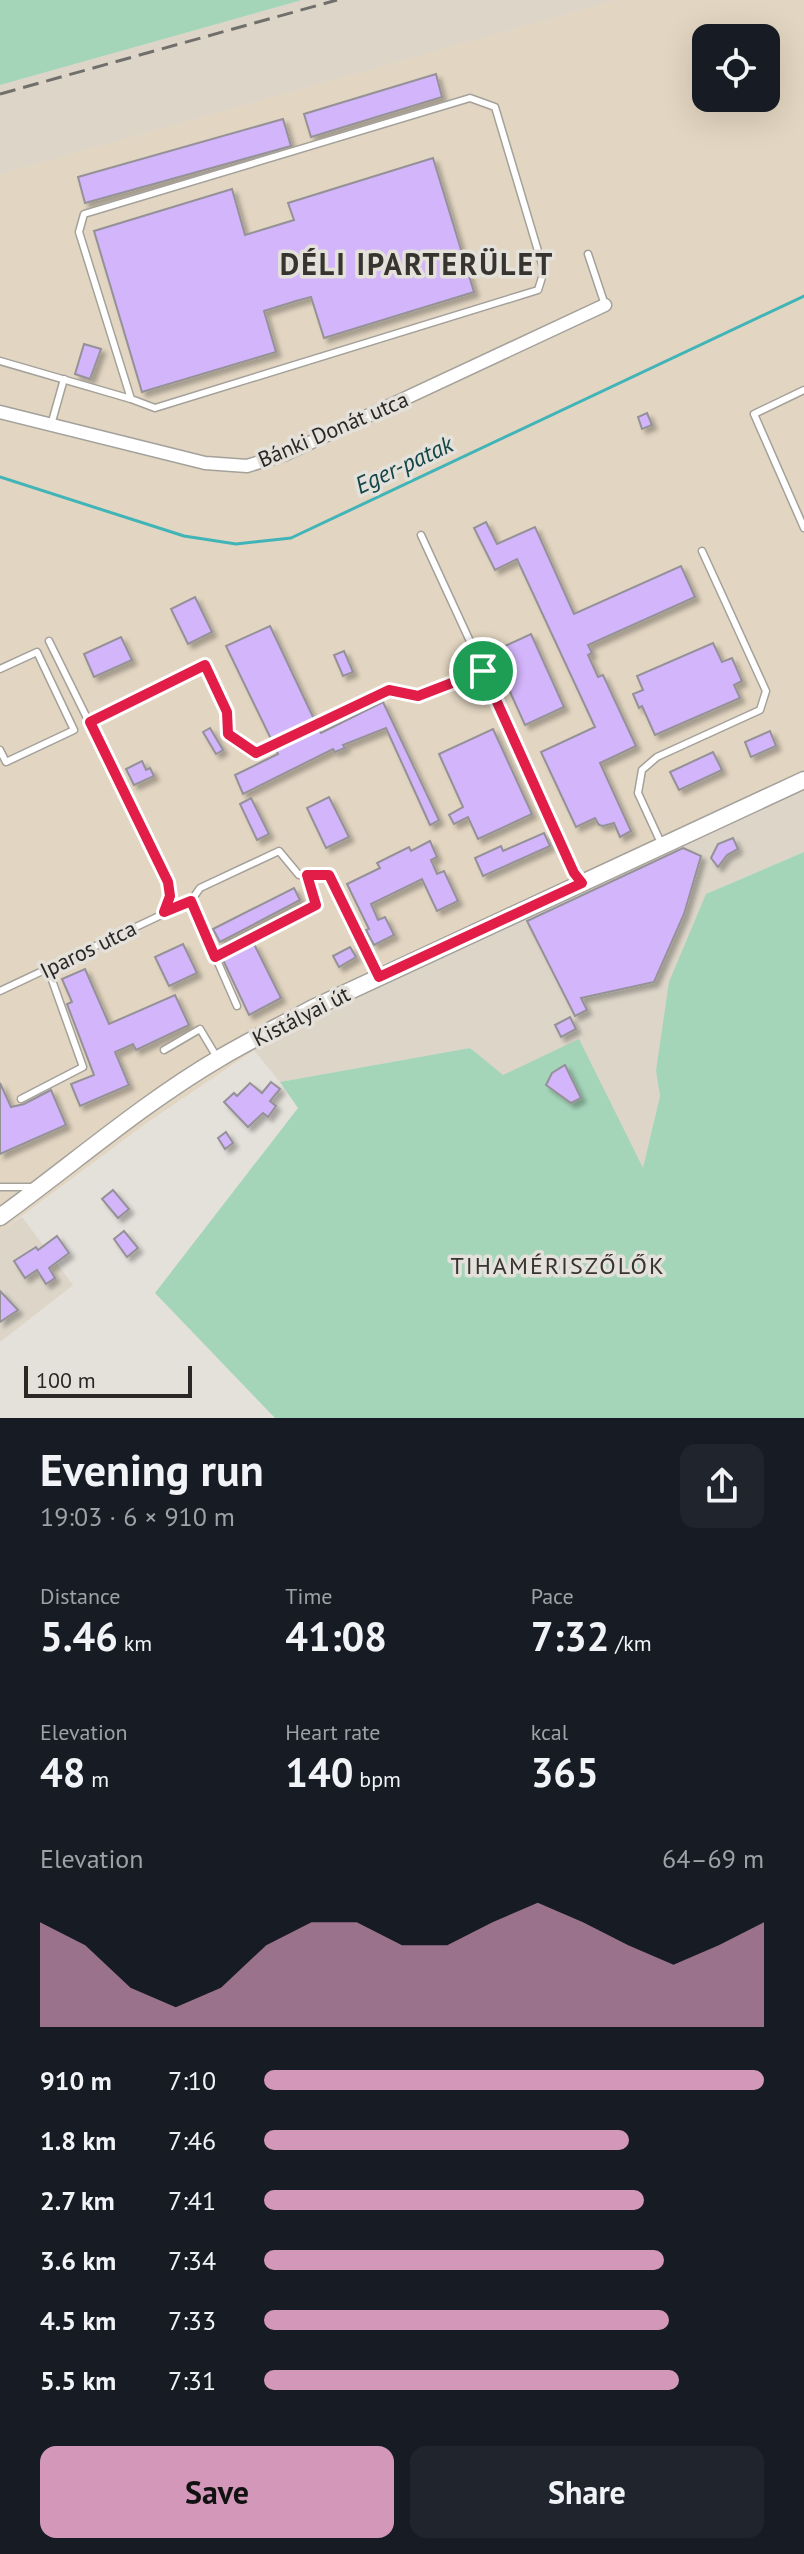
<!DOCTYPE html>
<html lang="en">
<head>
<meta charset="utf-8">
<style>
	:root { --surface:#171b24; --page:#20242c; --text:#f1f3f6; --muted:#9ea1a6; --accent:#d398b9 }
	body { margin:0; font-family:"PT Sans",sans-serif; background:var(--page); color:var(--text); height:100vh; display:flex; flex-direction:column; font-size:30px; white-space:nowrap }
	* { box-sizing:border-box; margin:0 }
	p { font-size:26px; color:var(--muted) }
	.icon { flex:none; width:44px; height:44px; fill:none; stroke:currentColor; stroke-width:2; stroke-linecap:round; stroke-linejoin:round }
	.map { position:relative; height:1418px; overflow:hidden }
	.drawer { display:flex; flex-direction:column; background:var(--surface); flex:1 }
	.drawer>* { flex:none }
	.buttons { position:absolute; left:692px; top:24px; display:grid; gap:16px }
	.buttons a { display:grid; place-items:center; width:88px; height:88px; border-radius:16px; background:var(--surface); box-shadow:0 8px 32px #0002; font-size:40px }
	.scale { position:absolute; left:24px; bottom:20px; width:168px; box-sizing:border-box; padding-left:8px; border:4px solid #2a2826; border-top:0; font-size:22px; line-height:28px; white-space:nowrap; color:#2a2826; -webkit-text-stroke:6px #e4e0da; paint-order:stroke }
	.pin { position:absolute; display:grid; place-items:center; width:68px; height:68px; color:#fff; margin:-34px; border:4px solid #fff; border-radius:50%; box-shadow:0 2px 8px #0007 }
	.round { display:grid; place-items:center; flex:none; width:84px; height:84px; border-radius:16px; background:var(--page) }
	.summary { display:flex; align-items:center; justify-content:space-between; height:136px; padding:0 40px }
	h1 { font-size:44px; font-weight:700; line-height:60px }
	.figures { display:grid; grid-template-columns:repeat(3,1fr); gap:12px; height:136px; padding:8px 40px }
	.figures div { display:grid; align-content:center }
	.figures b { font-size:40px; font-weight:700 }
	.figures small { font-size:22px; font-weight:400 }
	.figures p { font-size:22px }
	.chart { height:224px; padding:16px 40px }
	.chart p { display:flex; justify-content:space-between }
	.chart svg { width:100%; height:144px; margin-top:8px; fill:var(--accent); opacity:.7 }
	.action { display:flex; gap:16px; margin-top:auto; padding:16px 40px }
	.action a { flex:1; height:92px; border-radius:16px; background:var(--accent); color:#111; font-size:32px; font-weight:700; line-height:92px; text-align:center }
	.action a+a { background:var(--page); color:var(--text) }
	ul { padding:0 40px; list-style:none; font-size:26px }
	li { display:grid; grid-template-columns:128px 96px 1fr; align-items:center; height:60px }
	li i { height:20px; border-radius:10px; background:var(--accent) }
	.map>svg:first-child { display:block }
	.built { fill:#dcd5c8 }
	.industrial { fill:#e2d5c1; fill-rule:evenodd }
	.green { fill:#a4d5b9 }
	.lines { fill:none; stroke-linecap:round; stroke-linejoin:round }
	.stream { stroke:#41b4b8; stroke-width:3 }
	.building { fill:#d3b5fb; stroke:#949197; stroke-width:2; filter:url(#shadow) }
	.service-casing { stroke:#a4a19b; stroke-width:9 }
	.minor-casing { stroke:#a4a19b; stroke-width:15 }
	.secondary-casing { stroke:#a4a19b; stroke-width:19 }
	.service { stroke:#fff; stroke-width:6 }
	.minor { stroke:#fff; stroke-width:12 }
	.secondary { stroke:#fff; stroke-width:16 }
	.rail { stroke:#716f6b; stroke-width:3; stroke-dasharray:16 8; stroke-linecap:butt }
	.route-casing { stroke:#fff; stroke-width:16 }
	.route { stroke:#e11d48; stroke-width:10 }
	.labels { text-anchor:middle; stroke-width:7; stroke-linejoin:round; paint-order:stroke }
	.street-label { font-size:22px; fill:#2a2826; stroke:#e4e0da }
	.water-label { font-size:24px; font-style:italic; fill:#124547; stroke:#e4e0da }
	.neighbourhood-label { font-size:24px; letter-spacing:2px; fill:#37342f; stroke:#e4e0da }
	.district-label { font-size:30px; font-weight:bold; letter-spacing:2px; fill:#37342f; stroke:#e4e0da }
</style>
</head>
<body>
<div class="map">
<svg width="804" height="1418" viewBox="0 0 804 1418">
	<defs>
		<filter id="shadow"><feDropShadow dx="4.5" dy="4.5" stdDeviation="2" flood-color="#0004"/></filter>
	</defs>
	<rect width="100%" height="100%" fill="#e4e0da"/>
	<g class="built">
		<polygon points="302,0 616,0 0,174 0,85"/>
		<polygon points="804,791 804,852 706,894 656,1071 660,1096 643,1169 502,1075 470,1048 280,1082 254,1050 386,983"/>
		<polygon points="22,1217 73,1285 0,1342 0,1232"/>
	</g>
	<path class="industrial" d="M616,0H804V791L386,983L254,1050L145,1124L0,1232V174ZM706,38H766V98H706Z"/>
	<g class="green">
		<polygon points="0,0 302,0 0,85"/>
		<polygon points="804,852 804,1418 275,1418 155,1293 298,1108 280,1082 470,1048 503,1075 579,1039 643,1168 660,1096 656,1071 669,982 706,894"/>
	</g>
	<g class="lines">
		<polyline class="stream" points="0,477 184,536 236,544 291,538 804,296"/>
	</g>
	<g class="building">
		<polygon points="436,74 442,97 311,137 304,114"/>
		<polygon points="283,119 291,146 85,203 78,177"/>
		<polygon points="433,158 474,292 324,338 311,297 296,301 264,311 276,352 142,392 94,231 232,189 245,235 294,220 288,203"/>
		<polygon points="84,344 101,349 90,379 75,374"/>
		<polygon points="647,413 652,425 642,429 638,417"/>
		<polygon points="486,522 497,544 535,527 574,614 681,566 695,597 588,645 592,653 588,655 598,677 603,675 636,746 600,763 631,831 620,837 614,823 603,826 599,825 595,818 576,827 541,752 595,727 517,559 495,570 474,528"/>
		<polygon points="195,597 212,632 188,644 171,609"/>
		<polygon points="270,626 314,719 271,739 226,646"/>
		<polygon points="531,634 564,707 525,725 492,652"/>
		<polygon points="121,637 132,660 94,677 84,654"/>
		<polygon points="713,643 722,662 732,658 742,681 734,685 740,698 655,735 642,706 639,708 633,694 643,690 637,676"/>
		<polygon points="344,651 353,672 343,676 334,655"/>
		<polygon points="383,702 439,820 430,825 386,728 343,745 345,748 335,752 333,749 243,794 235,775 278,754 276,750 319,730 321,733"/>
		<polygon points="210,728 223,750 216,754 203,732"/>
		<polygon points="493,729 532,814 478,839 468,817 454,824 449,815 463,807 439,754"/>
		<polygon points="770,731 776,746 751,757 745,742"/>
		<polygon points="713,752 722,770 679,790 670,772"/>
		<polygon points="142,761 146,770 150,768 154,776 134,785 126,769"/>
		<polygon points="329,797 349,837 326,848 307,808"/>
		<polygon points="251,798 269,834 257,840 240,804"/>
		<polygon points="544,833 550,846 483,876 475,858 501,846 503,851"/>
		<polygon points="733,838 738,849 727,855 718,867 711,858 718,844"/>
		<polygon points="430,841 437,857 431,860 437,874 444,871 458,901 437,911 422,879 371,904 378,920 385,917 394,935 374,945 366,930 369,929 347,884 380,868 377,863 409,847 411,851"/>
		<polygon points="683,848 701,856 684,914 654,982 581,998 587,1010 575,1016 527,921"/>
		<polygon points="294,888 300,900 220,942 213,929"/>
		<polygon points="183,944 197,973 169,986 155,957"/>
		<polygon points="254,944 281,998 249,1015 223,960"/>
		<polygon points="350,947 356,957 339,967 333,956"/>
		<polygon points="85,969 109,1024 175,995 189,1025 136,1050 133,1044 115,1052 129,1085 80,1106 71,1084 94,1075 67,1004 72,1002 62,979"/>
		<polygon points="570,1017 576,1029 561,1037 555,1025"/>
		<polygon points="565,1065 581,1098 571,1103 546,1085 552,1073"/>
		<polygon points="271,1082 280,1089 270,1101 276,1106 268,1117 263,1113 248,1127 224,1102 234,1093 237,1096 250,1083 262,1093"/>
		<polygon points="0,1083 11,1107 24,1104 51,1090 66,1125 0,1154"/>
		<polygon points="226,1132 233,1143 225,1149 218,1138"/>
		<polygon points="113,1190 129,1209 118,1218 102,1199"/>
		<polygon points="124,1231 138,1248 127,1257 114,1239"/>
		<polygon points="57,1236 69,1253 49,1268 55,1278 46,1284 37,1270 25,1278 14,1261 36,1247 38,1250"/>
		<polygon points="0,1291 18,1310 0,1322"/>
	</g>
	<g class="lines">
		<g class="service-casing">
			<g id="service">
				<polygon points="470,98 495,107 544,271 538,290 155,408 131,399 79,232 84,214"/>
				<polyline points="588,254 605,305"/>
				<polyline points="0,361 131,399"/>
				<polyline points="804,390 754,414 804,528"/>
				<polyline points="51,425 64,379"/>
				<polyline points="421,535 580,880"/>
				<polyline points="49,641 168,882 170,896 164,912"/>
				<polyline points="0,669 37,652 74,730 6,762 0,750"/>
				<polyline points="90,722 205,665 227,712 228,734 256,753 389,690 418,696 483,671"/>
				<polyline points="661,843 638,793 642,770 657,757 760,710 766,691 702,551"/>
				<polyline points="191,901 237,1006"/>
				<polyline points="215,957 316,905 307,875"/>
				<polyline points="0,991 191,901 200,888 279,851 299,875 329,875 379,976"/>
				<polyline points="164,1050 200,1029 218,1059"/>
				<polyline points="21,1099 83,1067 48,969"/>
				<polyline points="0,1187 31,1187"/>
			</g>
		</g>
		<g class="minor-casing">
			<polyline id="minor" points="0,412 205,463 247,466 286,454 605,305"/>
		</g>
		<g class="secondary-casing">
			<path id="secondary" d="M0,1217C73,1164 143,1103 220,1058C250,1040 282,1025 313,1008L804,780"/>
		</g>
		<use href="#service" class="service"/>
		<use href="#minor" class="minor"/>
		<use href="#secondary" class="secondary"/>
		<polyline class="rail" points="0,94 337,0"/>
	</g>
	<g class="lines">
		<g class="route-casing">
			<polygon id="route" points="205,665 227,712 228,734 256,753 389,690 418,696 483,671 574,873 582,883 379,977 329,875 307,875 316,905 215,957 191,901 164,912 170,896 168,882 90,722"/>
		</g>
		<use href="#route" class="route"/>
	</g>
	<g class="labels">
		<g class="street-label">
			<text transform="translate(333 429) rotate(-23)" y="8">Bánki Donát utca</text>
			<text transform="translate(88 949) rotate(-26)" y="8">Iparos utca</text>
			<text transform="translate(301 1016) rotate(-27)" y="8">Kistályai út</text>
		</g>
		<g class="water-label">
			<text transform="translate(404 465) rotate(-25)" y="8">Eger-patak</text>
		</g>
		<g class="neighbourhood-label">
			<text x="558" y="1274">TIHAMÉRISZŐLŐK</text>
		</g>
		<g class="district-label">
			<text x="417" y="275">DÉLI IPARTERÜLET</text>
		</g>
	</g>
</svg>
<div class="buttons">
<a><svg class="icon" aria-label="locate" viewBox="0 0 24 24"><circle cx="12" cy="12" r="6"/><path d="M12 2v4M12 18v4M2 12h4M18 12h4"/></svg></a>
</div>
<div class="scale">100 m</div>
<div class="pin" style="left:483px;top:671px;background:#1e9e55"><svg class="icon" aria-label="arrive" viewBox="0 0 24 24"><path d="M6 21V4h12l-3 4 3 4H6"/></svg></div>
</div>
<section class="drawer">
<div class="summary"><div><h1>Evening run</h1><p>19:03 · 6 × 910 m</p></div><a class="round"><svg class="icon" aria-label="share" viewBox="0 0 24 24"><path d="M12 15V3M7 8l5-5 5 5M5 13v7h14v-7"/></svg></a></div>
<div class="figures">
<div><p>Distance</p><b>5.46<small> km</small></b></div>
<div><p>Time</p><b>41:08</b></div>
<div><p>Pace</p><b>7:32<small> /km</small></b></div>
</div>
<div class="figures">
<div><p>Elevation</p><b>48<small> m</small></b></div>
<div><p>Heart rate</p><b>140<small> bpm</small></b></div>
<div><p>kcal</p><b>365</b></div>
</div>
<div class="chart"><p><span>Elevation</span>64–69 m</p>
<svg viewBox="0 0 160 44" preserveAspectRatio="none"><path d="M0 44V12L10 19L20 32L30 38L40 32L50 19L60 12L70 12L80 19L90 19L100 12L110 6L120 12L130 19L140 25L150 19L160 12V44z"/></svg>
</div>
<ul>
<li><b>910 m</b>7:10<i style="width:100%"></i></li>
<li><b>1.8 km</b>7:46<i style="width:73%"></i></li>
<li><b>2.7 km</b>7:41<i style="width:76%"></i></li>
<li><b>3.6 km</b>7:34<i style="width:80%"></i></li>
<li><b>4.5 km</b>7:33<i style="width:81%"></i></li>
<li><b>5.5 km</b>7:31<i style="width:83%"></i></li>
</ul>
<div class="action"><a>Save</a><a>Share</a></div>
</section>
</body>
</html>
